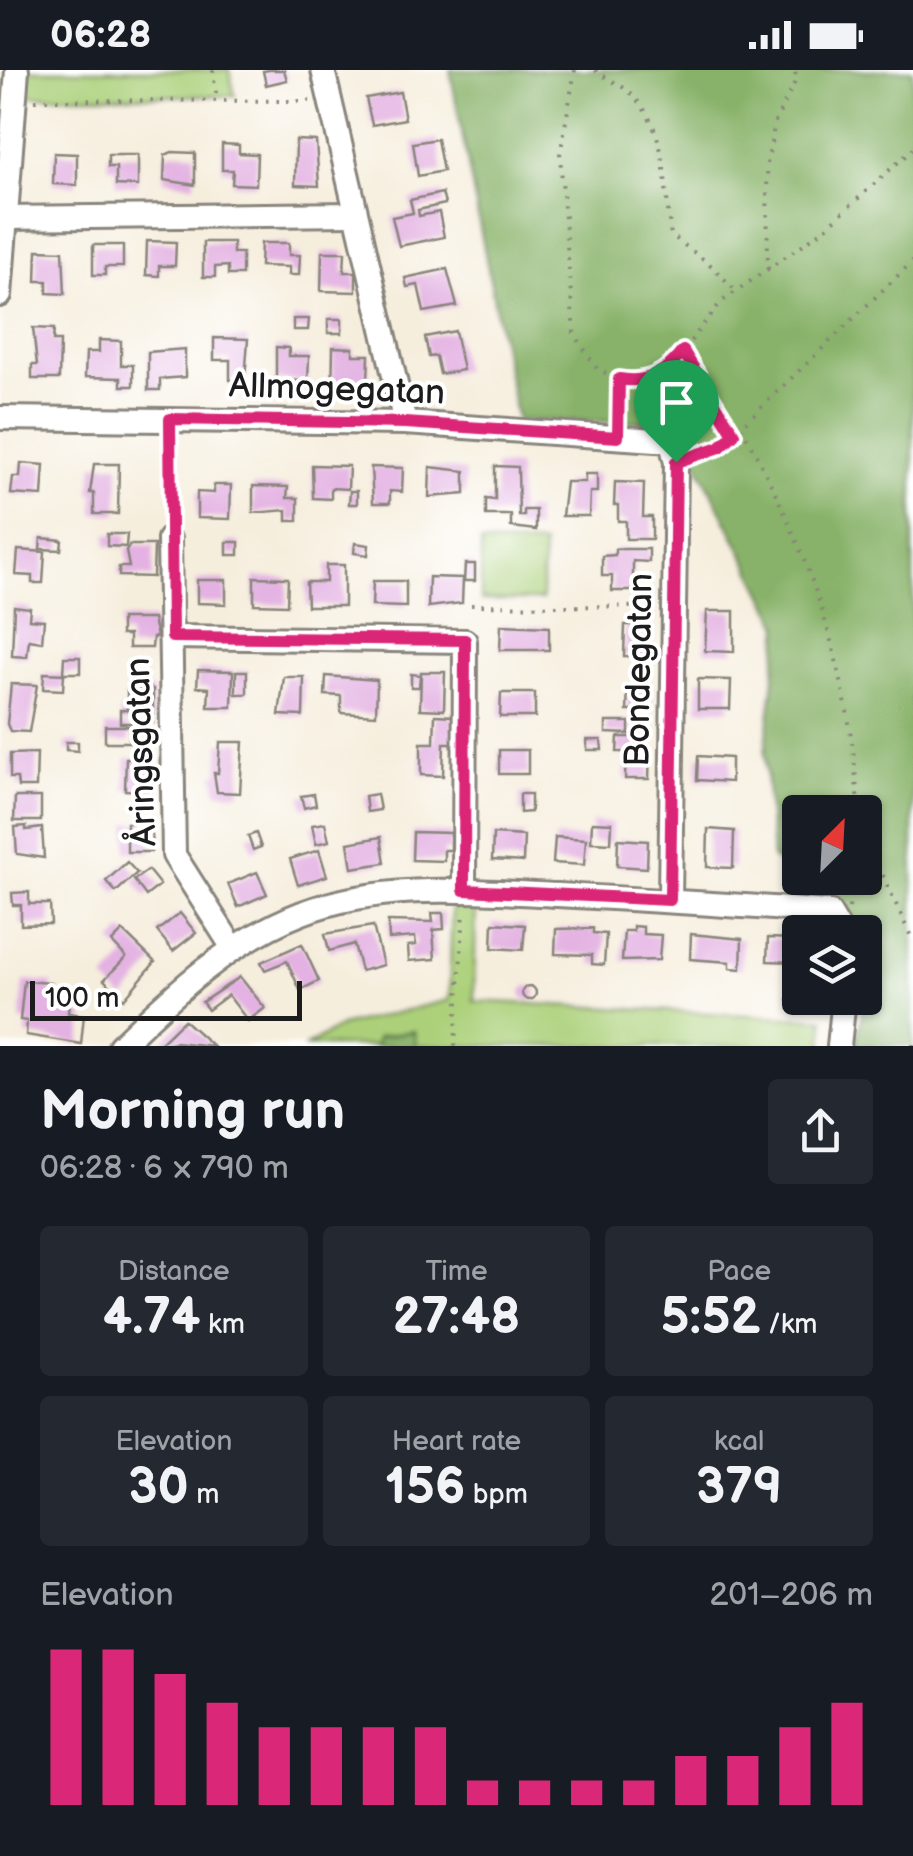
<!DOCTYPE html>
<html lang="en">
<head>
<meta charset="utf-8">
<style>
	:root { --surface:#171b24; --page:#242831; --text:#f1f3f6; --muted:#9ea1a6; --accent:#db2777 }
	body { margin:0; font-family:"Balsamiq Sans",sans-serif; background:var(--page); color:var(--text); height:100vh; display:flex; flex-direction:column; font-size:38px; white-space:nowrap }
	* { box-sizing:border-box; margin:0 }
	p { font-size:32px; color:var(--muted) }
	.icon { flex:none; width:55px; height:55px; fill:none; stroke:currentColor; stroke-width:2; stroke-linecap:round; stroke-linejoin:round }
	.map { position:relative; height:976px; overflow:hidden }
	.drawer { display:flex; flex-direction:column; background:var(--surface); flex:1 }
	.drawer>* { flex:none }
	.needle { width:65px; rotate:24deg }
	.buttons { position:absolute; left:782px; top:725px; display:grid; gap:20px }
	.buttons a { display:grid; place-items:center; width:100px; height:100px; border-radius:10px; background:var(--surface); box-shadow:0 2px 8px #0004; font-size:50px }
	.scale { position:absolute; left:30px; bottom:25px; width:272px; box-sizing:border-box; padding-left:10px; border:5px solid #1c1c1c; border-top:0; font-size:28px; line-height:35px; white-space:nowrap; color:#1c1c1c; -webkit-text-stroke:8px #fff; paint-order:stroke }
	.pin { position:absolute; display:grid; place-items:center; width:85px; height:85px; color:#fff; margin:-102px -42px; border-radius:50% 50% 50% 0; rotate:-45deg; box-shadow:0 0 10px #0007 }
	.pin .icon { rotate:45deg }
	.round { display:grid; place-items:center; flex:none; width:105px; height:105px; border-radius:10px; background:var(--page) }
	.overview { display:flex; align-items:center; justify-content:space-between; height:170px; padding:0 40px }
	h1 { font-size:55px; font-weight:700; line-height:75px }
	.figures { display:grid; grid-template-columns:repeat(3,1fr); gap:15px; height:170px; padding:10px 40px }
	.figures div { display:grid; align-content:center; border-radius:10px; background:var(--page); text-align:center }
	.figures b { font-size:50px; font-weight:700 }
	.figures small { font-size:28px; font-weight:400 }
	.figures p { font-size:28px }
	.chart { height:280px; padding:20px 40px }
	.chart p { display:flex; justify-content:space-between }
	.chart svg { width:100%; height:180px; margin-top:10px; stroke:var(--accent); stroke-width:6 }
	.status { display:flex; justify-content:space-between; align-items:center; height:70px; padding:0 50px; background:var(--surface); direction:ltr }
	.status svg { height:28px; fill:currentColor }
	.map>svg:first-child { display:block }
	.green { fill:#abd079; stroke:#64764a; stroke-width:2.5 }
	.forest { fill:#88b269; stroke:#526742; stroke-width:2.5; fill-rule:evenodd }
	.building { fill:#e3b1e2 }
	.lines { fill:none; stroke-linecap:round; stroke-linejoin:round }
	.minor-casing { stroke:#89857c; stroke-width:28 }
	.path { stroke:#89857c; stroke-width:4; stroke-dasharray:2.5 8; stroke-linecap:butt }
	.minor { stroke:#fff; stroke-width:22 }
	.route-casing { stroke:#fff; stroke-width:20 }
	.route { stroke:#db2777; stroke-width:12 }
	.labels { text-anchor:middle; stroke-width:8; stroke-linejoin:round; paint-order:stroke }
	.street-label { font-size:35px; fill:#1c1c1c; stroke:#fff }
</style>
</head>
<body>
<div class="status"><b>06:28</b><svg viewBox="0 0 49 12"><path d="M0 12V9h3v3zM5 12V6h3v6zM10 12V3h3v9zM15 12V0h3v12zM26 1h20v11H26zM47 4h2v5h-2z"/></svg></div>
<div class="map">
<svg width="913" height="976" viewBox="0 0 913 976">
	<rect width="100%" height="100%" fill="#fff"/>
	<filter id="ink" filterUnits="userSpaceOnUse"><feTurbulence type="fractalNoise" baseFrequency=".01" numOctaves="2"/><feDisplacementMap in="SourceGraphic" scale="20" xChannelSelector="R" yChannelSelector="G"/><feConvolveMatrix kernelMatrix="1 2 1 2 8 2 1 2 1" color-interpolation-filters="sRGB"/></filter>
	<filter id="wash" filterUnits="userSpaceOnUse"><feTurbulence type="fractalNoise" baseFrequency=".0048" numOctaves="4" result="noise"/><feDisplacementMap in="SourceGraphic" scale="40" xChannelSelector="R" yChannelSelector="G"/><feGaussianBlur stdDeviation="2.25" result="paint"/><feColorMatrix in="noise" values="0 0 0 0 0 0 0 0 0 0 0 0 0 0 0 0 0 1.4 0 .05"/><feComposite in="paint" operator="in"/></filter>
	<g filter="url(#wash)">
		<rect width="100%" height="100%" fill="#f6eedd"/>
		<g class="green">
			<polygon points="28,0 229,0 235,26 32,26 26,21"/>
			<polygon points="481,473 543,475 542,530 481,530"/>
			<polygon points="452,835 476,835 474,931 824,949 823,976 416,976 413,961 379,967 374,976 306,976 341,956 449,930"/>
		</g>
		<g class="forest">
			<path d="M450,0H913V976H856L865,928V862H848L813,822L772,787L765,684L780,556L676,352L517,351ZM800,742H865V808H800Z"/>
			<polygon points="414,961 416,976 374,976 378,967"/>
		</g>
		<g id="blocks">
			<g class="building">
				<polygon points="269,0 284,0 287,10 266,15 263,1"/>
				<polygon points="400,22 405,49 372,55 366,28"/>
				<polygon points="437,69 443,101 418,106 413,73"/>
				<polygon points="296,70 316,71 319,116 295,115"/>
				<polygon points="222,74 239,75 239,83 257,84 256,115 232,114 233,100 222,100"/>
				<polygon points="172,82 195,83 195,115 164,110 165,85"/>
				<polygon points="54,83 77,84 77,115 53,114"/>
				<polygon points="108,85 138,85 138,116 116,115 116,97 108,97"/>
				<polygon points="442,123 445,134 418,140 419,146 439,142 444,167 399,176 392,147 413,143 410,130"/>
				<polygon points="147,171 176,172 175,196 159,196 159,206 146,205"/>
				<polygon points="203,172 233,172 233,183 242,183 242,205 228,205 228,196 215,197 215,207 203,207"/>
				<polygon points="261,173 289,173 289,185 300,185 299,205 289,205 289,197 260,196"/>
				<polygon points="93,175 123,175 123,197 105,197 105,205 93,205"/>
				<polygon points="37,180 63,181 65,224 47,223 47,211 36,211"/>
				<polygon points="322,182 345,182 344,202 356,202 356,222 321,221"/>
				<polygon points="447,199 457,236 424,242 418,215 407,217 405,208"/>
				<polygon points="293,249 309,249 308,260 293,260"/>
				<rect x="328" y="249" width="14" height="14"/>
				<polygon points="33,258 54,259 53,271 60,271 59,309 32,309 32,295 37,295"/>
				<polygon points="455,261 463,300 440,304 436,286 429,287 425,267"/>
				<polygon points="214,268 248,269 245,310 230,310 230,290 214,290"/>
				<polygon points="99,270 121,271 121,295 133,295 133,316 121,316 121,308 85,307 86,282 99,282"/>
				<polygon points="276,277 289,278 289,286 309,286 308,311 276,310"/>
				<polygon points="333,277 353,278 353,285 369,285 368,312 355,312 354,323 332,322"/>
				<polygon points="185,279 185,307 160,309 160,320 148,320 148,282"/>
				<polygon points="21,393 44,395 42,426 11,424 13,407 20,407"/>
				<polygon points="94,394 119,394 118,444 94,444 94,423 90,423"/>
				<polygon points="312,395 349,396 348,419 331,418 331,429 313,428"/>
				<polygon points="495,396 518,397 519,446 524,446 524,440 536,440 536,460 511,457 511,445 486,445 486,429 495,430"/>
				<polygon points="371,397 403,398 402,422 390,421 390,433 373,433"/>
				<polygon points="430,397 465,401 465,424 429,427"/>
				<polygon points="585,404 597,404 597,422 590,422 589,446 562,446 566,412 585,412"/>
				<polygon points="615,412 644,413 643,447 652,447 652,469 626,469 626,451 618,451 618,435 614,435"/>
				<polygon points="214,415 231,415 230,449 197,448 197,422 214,423"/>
				<polygon points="253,416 288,417 287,428 298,428 298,451 287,451 287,440 253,443"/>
				<polygon points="350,421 357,421 357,434 349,434"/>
				<polygon points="107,464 127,464 126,477 107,476"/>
				<polygon points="41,468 62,470 61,480 40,479"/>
				<rect x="227" y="472" width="12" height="13"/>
				<polygon points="355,473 369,475 368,485 354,483"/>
				<polygon points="130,475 154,475 153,507 119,506 119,497 129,497 126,481"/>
				<polygon points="615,479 649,479 649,492 633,491 633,521 612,521 612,506 602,506 602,486 615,485"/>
				<polygon points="18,480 45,482 43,513 32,513 32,506 16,505"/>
				<polygon points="465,494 475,494 475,511 464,511"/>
				<polygon points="326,495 344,495 344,536 307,536 306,512 326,512"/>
				<polygon points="254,507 288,508 287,535 254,534"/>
				<polygon points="429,507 463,508 462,533 428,537"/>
				<polygon points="197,510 226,510 226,534 197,533"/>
				<polygon points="373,511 406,511 406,537 372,536"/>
				<polygon points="14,536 30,538 29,549 44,550 42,572 29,570 27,587 12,586"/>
				<polygon points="707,541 734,541 734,582 705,581"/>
				<polygon points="121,549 153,549 157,567 153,567 152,578 129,578 129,565 121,565"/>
				<polygon points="501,555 549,557 549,580 500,580"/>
				<polygon points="625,555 647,555 651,587 624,586"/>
				<polygon points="64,587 80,587 80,603 63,603"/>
				<polygon points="198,600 233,601 232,637 208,637 209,618 197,617"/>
				<rect x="236" y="601" width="11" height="23"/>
				<polygon points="421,602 445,602 444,640 420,639"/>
				<polygon points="44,603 64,604 63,620 43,619"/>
				<polygon points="411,604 420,605 419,617 411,617"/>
				<polygon points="326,606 377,610 376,645 341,643 341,626 325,625"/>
				<polygon points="284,607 304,607 303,646 279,645"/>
				<polygon points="698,609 731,610 730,639 698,639"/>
				<polygon points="11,614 37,615 29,662 10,661 7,654"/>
				<polygon points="628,615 651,615 650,641 627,641"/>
				<polygon points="127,618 153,619 153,653 120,653 120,640 127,640"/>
				<polygon points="501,623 535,623 535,647 500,647"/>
				<polygon points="435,645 453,646 453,673 444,673 443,706 421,705 421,673 434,673"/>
				<polygon points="606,652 629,652 629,664 606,663"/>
				<rect x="105" y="656" width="24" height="16"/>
				<polygon points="618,667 638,667 638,683 650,683 649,709 625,709 626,682 617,682"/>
				<polygon points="587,670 601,670 602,680 587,680"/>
				<polygon points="66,672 78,672 78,681 66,680"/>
				<polygon points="220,672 243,672 240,723 217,722 214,703 218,703"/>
				<rect x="499" y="680" width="29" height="24"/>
				<polygon points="37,683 36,717 18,717 17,708 10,708 10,684"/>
				<polygon points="698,686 731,688 731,712 697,710"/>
				<polygon points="126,688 152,689 151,721 125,720"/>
				<polygon points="314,724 316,735 304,738 301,726"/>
				<polygon points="377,724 380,740 367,742 365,726"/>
				<polygon points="520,724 531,724 531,742 520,743"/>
				<polygon points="15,727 41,727 41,751 14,751"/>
				<polygon points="592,752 612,753 611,773 591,772"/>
				<polygon points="127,753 152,753 151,782 127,782"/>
				<polygon points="325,753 329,771 316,774 312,755"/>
				<polygon points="26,756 26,760 42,758 44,788 17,784 15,757"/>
				<polygon points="708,759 734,761 733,798 707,797"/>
				<polygon points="413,762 451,763 451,780 444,780 444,791 412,790"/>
				<polygon points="256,763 261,777 253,780 248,766"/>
				<polygon points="493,764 524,766 523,792 492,790"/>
				<polygon points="381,767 385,793 352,798 348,773"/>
				<polygon points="555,767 586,769 584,795 553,793"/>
				<polygon points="618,769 648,771 647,798 617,796"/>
				<polygon points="319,780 327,806 298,815 290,789"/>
				<polygon points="127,792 137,803 116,822 106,811"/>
				<polygon points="148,800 160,815 146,826 134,810"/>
				<polygon points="257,802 267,824 238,837 228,814"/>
				<polygon points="29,822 29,834 50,834 51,854 21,855 21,835 13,835 12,823"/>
				<polygon points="180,843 196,863 173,881 157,861"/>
				<polygon points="432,843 443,843 444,859 433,860 435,889 409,891 408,876 416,875 415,867 389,869 388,851 433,852"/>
				<polygon points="493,853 525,855 523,880 492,878"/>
				<polygon points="373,856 383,895 361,901 354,874 329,881 325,864"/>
				<polygon points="633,856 643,857 643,864 661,865 659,890 622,891 624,861 633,861"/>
				<polygon points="593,858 593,863 606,864 604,895 592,894 592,885 555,884 556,859"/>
				<polygon points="123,861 155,892 124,929 104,910 126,887 112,872"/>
				<polygon points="691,864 742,869 741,899 730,898 730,892 690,889"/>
				<polygon points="768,868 794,869 793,892 767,891"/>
				<polygon points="302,874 319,911 300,920 287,891 265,900 261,892"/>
				<polygon points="790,897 800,897 800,930 788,929"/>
				<polygon points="240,907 265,938 248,951 228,925 208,940 202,932"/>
				<polygon points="24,911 52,913 50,931 69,933 68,943 84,945 81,974 26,965 27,951 20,950"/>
				<circle cx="529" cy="923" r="7"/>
				<polygon points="184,950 213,976 175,972 157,976"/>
			</g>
		</g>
	</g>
	<g filter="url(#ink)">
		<use href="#blocks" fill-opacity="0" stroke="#89857c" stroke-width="2.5"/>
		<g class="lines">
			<g class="minor-casing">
				<g id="minor">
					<polyline points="323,0 405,353"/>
					<polyline points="4,148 354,144"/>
					<polyline points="0,225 17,0"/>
					<polyline points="0,348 405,353 671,371 676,393 670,829"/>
					<polyline points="169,469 174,785 233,878"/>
					<polyline points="172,567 465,571 464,820"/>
					<path d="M120,976C174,923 231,870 302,843C383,812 473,821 557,825C648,830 738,835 829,842L841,862"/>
					<polyline points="839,976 844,928"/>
				</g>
			</g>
			<g class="path">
				<polyline points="213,0 217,31"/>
				<polyline points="575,0 560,85 574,263 597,299 619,309 637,312 668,300 721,232 822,161 913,79"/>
				<path d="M595,0C606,9 619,13 629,22C670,60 663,113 671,165L712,196L736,221"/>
				<polyline points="35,30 310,31"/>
				<polyline points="768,199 767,94 775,52 796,10 795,0"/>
				<polyline points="684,283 734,364"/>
				<polyline points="618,349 619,309"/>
				<path d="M741,357C808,476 853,606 858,742"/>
				<polyline points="694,386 720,377 913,191"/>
				<polyline points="169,449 170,369"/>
				<polyline points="471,535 656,537"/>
				<polyline points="865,767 913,871"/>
				<polyline points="849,838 853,808"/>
				<polyline points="455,976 464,841"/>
				<polyline points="913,976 913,974"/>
			</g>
			<use href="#minor" class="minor"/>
		</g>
	</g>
	<g class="lines" filter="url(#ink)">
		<g class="route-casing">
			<path id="route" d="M683,281L734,364L720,377L676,392L670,830L464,820L465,570L172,567L170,349L405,353L618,367L619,309C647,314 666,303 683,281Z"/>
		</g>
		<use href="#route" class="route"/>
	</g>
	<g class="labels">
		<g class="street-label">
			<text transform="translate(337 318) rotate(2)" y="12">Allmogegatan</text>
			<text transform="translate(638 600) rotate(-89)" y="12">Bondegatan</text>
			<text transform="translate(140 682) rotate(-92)" y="12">Åringsgatan</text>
		</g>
	</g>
</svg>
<div class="buttons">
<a><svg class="needle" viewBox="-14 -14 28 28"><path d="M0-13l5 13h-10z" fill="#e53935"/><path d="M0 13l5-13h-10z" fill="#9ea1a6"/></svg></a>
<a><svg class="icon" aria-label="layers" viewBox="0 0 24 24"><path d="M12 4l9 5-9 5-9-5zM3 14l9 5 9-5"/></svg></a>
</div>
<div class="scale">100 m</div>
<div class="pin" style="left:676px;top:392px;background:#1e9e55"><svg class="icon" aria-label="arrive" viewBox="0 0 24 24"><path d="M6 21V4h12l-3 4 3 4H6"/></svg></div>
</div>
<section class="drawer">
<div class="overview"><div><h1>Morning run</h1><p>06:28 · 6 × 790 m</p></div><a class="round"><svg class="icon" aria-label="share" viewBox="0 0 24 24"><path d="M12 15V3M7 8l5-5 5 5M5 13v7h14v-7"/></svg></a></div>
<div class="figures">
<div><p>Distance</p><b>4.74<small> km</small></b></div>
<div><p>Time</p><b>27:48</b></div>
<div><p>Pace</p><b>5:52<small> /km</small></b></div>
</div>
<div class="figures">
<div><p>Elevation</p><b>30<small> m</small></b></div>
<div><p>Heart rate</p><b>156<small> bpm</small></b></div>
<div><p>kcal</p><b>379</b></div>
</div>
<div class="chart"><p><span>Elevation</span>201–206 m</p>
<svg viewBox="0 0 160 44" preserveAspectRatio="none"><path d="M5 44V6M15 44V6M25 44V12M35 44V19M45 44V25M55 44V25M65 44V25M75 44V25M85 44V38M95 44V38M105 44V38M115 44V38M125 44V32M135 44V32M145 44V25M155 44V19"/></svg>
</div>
</section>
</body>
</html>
